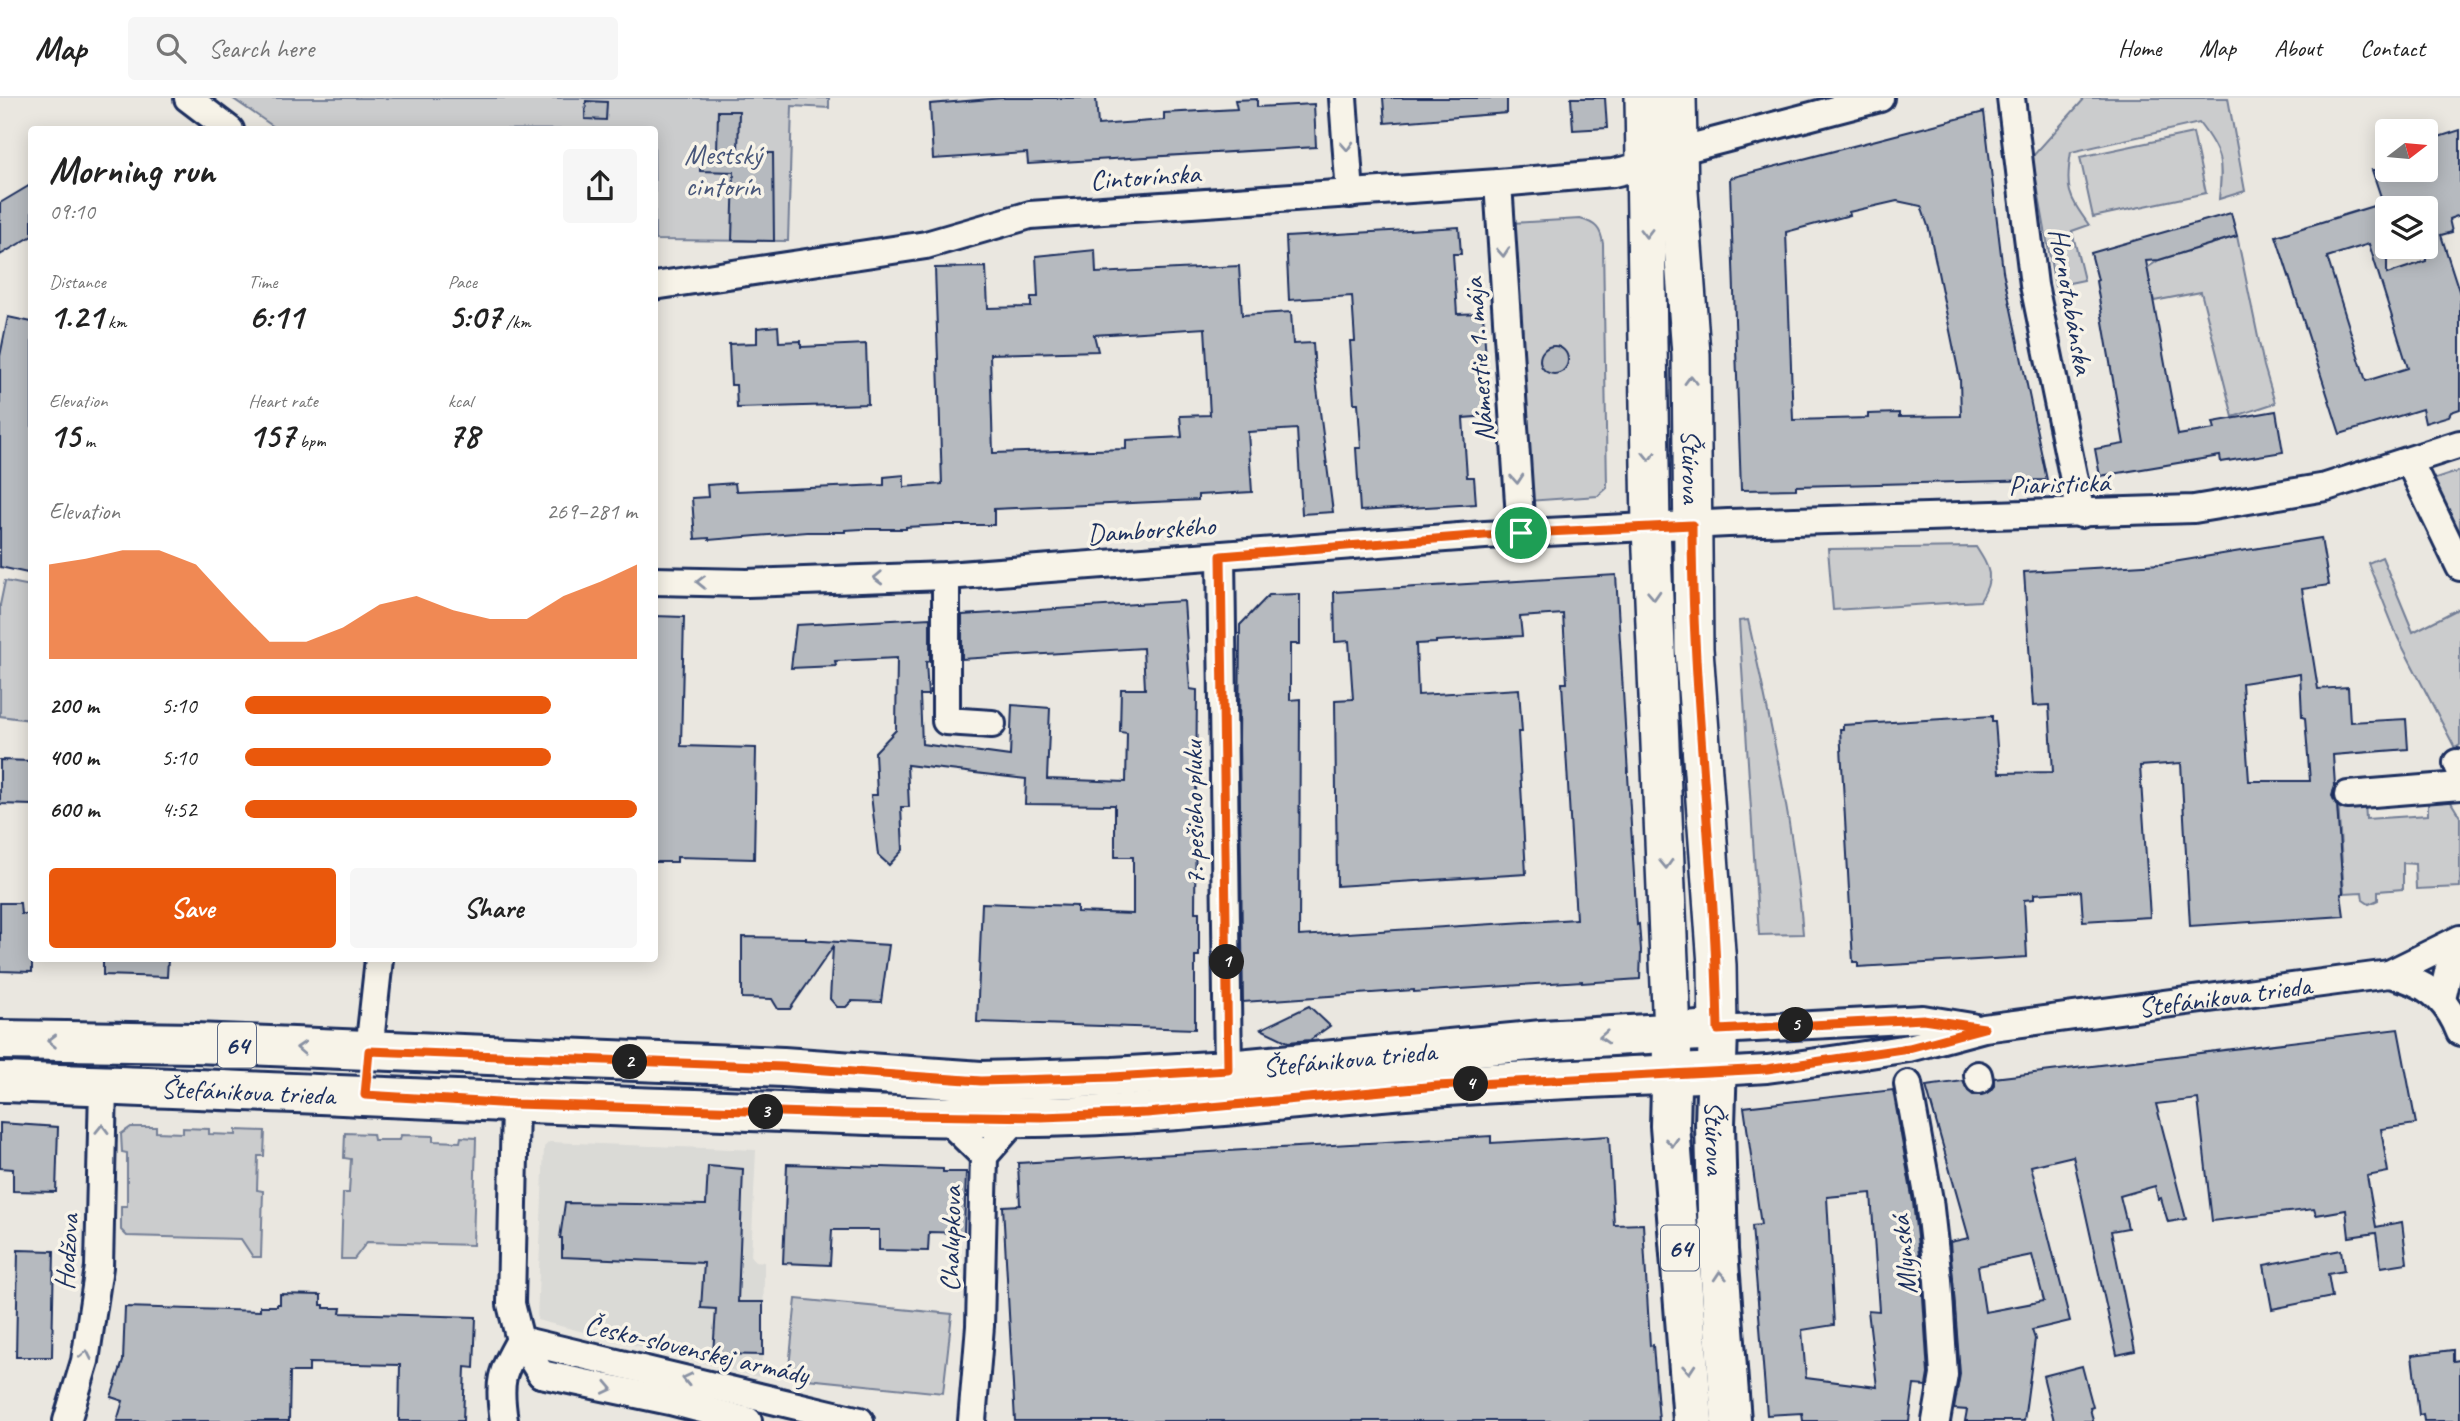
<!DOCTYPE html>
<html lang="en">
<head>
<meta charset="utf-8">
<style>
	:root { --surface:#fff; --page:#f6f6f6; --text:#222; --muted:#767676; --line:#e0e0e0; --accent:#ea580c }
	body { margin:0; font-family:Caveat,sans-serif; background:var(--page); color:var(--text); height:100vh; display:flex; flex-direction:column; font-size:26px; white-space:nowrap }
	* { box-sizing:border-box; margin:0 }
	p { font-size:23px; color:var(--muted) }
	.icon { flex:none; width:38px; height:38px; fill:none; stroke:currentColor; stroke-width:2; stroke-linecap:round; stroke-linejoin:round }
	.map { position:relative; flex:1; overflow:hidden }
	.side { position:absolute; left:28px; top:28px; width:630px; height:836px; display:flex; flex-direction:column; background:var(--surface); border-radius:7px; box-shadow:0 4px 18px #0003 }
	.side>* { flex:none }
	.needle { width:46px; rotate:74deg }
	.buttons { position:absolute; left:2375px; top:21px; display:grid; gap:14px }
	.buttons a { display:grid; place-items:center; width:63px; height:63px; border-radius:7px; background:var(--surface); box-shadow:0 4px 18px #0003; font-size:35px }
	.pin { position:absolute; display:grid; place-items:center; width:60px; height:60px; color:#fff; margin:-30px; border:4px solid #fff; border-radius:50%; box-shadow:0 2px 7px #0007 }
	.km { position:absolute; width:35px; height:35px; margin:-18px; border-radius:50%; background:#222; color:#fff; font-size:19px; line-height:35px; text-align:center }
	.round { display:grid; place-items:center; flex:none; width:74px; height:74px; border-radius:7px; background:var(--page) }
	.overview { display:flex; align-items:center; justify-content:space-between; height:119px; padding:0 21px }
	h1 { font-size:38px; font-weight:700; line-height:52px }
	.metrics { display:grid; grid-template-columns:repeat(3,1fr); gap:10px; height:119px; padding:7px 21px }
	.metrics div { display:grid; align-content:center }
	.metrics b { font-size:35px; font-weight:700 }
	.metrics small { font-size:19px; font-weight:400 }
	.metrics p { font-size:19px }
	.chart { height:196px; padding:14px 21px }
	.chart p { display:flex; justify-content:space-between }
	.chart svg { width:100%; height:126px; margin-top:7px; fill:var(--accent); opacity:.7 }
	.button { display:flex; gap:14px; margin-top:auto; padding:14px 21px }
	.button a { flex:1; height:80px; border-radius:7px; background:var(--accent); color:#fff; font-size:28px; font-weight:700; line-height:80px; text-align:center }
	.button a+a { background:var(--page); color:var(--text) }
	ul { padding:0 21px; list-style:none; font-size:23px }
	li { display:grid; grid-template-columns:112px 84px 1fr; align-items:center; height:52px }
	li i { height:18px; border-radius:9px; background:var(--accent) }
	header { display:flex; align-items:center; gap:42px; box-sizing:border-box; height:98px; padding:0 35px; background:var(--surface); border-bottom:2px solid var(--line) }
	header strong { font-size:33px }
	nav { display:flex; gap:38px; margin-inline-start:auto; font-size:24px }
	.search { width:490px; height:63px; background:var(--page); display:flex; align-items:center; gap:18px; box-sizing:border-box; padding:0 24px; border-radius:7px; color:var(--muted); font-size:26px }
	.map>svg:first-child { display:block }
	.built { fill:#dadad6 }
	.green { fill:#cbcccd; stroke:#737e96; stroke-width:2 }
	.building { fill:#b6babf; stroke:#1b2f5e; stroke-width:2; fill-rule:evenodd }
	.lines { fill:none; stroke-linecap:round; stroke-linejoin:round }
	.street-casing { stroke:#1b2f5e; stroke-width:32 }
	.secondary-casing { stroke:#1b2f5e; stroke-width:42 }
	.primary-casing { stroke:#1b2f5e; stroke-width:44 }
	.street { stroke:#f7f3e8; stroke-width:26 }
	.secondary { stroke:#f7f3e8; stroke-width:37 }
	.primary { stroke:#f7f3e8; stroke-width:38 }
	.oneway { stroke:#8991a3 }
	.route-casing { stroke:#fff; stroke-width:14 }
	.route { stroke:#ea580c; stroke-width:9 }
	.labels { text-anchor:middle; stroke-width:7; stroke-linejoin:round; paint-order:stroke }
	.shield { fill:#f7f3e8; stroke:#5d6a87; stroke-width:2 }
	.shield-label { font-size:26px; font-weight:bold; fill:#1b2f5e }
	.park-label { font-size:28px; fill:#47567a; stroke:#f7f3e8 }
	.street-label { font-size:28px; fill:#1b2f5e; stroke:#f7f3e8 }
</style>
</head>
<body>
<header>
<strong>Map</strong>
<div class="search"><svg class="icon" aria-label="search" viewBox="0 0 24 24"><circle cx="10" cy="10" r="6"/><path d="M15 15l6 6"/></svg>Search here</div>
<nav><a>Home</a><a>Map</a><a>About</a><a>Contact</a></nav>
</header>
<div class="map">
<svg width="2460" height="1323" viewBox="0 0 2460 1323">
	<rect width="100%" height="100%" fill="#eae7e0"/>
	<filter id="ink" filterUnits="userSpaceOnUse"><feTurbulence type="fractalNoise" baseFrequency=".0143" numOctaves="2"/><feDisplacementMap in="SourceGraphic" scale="14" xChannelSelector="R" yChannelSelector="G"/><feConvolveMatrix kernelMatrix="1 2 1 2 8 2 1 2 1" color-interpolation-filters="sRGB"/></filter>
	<g filter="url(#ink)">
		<polygon class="built" points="549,1044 756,1052 751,1159 755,1163 764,1164 764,1179 762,1267 758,1279 537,1222 544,1049"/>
		<g class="green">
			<polygon points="232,0 829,0 829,10 792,8 788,143 655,142 654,32 277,31"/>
			<path d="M2085,0H2228L2245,93L2219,101C2223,63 2222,55 2199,25L2071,54C2065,91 2068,98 2089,127L2072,133L2084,182L2055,188L2032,59Z"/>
			<polygon points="2193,35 2206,95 2093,119 2080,59"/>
			<path d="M1580,121C1596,125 1601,131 1603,146L1607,390L1598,398L1528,403L1511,125Z"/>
			<polygon points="2237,138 2264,268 2275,305 2233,319 2201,194 2154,203 2147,170 2159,162"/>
			<polygon points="2460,373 2460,469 2420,386"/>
			<path d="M1976,449C1990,471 1995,479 1980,503L1833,512L1828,451Z"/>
			<polygon points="2382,459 2413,534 2460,510 2460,647 2455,650 2398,540 2368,465"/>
			<polygon points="5,483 31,488 31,622 0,618 0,507"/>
			<path d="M1748,522C1771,626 1794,729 1803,836L1759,837L1739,523Z"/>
			<polygon points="2428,701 2449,701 2460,719 2460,789 2416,791 2415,766 2403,765 2403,791 2378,793 2378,802 2369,806 2363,802 2362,794 2344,795 2338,704 2365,704 2366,721 2428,717"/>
			<polygon points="131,1029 156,1029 156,1034 183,1035 183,1030 209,1031 209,1036 236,1037 236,1032 265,1033 264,1058 258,1058 257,1092 263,1093 261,1159 253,1159 241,1141 127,1138 121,1132 121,1108 127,1108 127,1055 122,1054 121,1036"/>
			<polygon points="345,1035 373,1036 374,1042 400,1042 401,1037 433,1038 433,1043 460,1044 461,1039 476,1040 473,1147 367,1144 354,1161 341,1161 343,1095 349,1095 351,1061 344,1060"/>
			<polygon points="796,1201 952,1216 943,1295 788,1279"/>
		</g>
		<g class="building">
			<polygon points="1003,0 1096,0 1098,27 1164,22 1164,15 1237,11 1235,2 1257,1 1257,9 1314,6 1316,49 1028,66 1027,55 933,61 930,6"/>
			<polygon points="1383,0 1507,0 1507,15 1385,25"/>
			<polygon points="1571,0 1605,0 1607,30 1573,32"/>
			<polygon points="586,3 607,4 606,22 585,21"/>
			<polygon points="718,13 739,13 738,55 773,55 774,143 732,142 734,74 700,73 700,54 717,55"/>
			<path d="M1984,14L2003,173L2047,382L1796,388V391L1741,392L1730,80ZM1897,103L1921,108L1929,131L1960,281L1961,318L1899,319V315L1868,316V320L1793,322L1786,134L1850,117L1849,114Z"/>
			<path d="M2460,32V117L2449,121L2452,134L2441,137L2460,196V311L2451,314L2449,318L2425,325L2422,311L2340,336L2276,138L2383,105L2372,72H2426V43ZM2387,110H2426V163L2387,176ZM2369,146L2408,270L2366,283L2327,159Z"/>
			<polygon points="32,86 32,138 0,157 0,105"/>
			<polygon points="2231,115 2237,138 2159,162 2146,163 2178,337 2215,331 2213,324 2276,313 2283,354 2221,364 2220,358 2100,378 2095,351 2124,346 2096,183 2098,182 2091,155"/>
			<polygon points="1459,129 1461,156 1453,156 1457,216 1483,215 1487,277 1489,318 1463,320 1467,379 1474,379 1476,406 1360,413 1356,350 1361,350 1358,305 1354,305 1350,243 1355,243 1352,198 1289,202 1286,139"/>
			<path d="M1095,152L1096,175L1239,168L1242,217L1291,214L1293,246L1313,245L1315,275L1333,414L1302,416L1297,331L1248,334L1252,394L1198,397V402L994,411V427H943L906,429V431H862L845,432V434H807L709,442V440L695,441L692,400L708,399L707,387L735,385L736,393L884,387V379L904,377V389L942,386L935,170L986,169L988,210L1031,209V199H1038L1036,158ZM1205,230L1210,317L1180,318L1182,339L1126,342V351L993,355L990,256L1098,253L1094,237Z"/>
			<polygon points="8,219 32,224 32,476 0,469 0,258"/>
			<polygon points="778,228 779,244 801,243 801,249 866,246 868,306 737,310 736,287 731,287 729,246 757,245 757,230"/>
			<circle cx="1554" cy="262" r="14"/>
			<path d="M2321,440L2329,487L2302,491L2318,591L2348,589L2350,624L2406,621L2408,651L2333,657L2335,688L2332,698L2337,707L2343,795L2341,796L2344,818L2190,828L2181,665L2140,668L2150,819L2083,823L2081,793L2034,796V801L2024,802L2027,859L1858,869V864H1853L1840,631H1843V627L1992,618V623H1995L1999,675L2053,674L2049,607L2033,608L2024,474L2161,466ZM2300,576L2302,619L2305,620L2310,683H2249L2242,585Z"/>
			<polygon points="1616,477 1637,827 1639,826 1641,852 1640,881 1582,885 1582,883 1414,894 1414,892 1243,904 1239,642 1240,527 1269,497 1300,496 1300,546 1290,546 1290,602 1300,601 1299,838 1576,821 1562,585 1567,585 1563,516 1520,519 1522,538 1436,543 1436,545 1416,546 1418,597 1519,591 1522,634 1518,634 1526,776 1337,788 1335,602 1353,601 1349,543 1335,544 1334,494"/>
			<polygon points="1184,503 1190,591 1197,592 1195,814 1199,814 1199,858 1195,858 1195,931 977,924 982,805 1077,808 1077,814 1133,816 1133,759 1115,759 1115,707 1025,706 1026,681 907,667 909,709 901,709 903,752 889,767 878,757 871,697 877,697 875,654 896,632 897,560 835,563 836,568 791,570 796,527 930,520 930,563 926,564 928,597 920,597 922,646 1010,658 1012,607 1050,610 1047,681 1126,684 1127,635 1120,634 1121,591 1145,591 1143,550 962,561 962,517"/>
			<polygon points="654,518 684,519 681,648 756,650 754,761 677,759 677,764 654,764"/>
			<polygon points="0,662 32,663 32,707 0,706"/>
			<polygon points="0,805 20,805 21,816 32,816 32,874 0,873"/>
			<polygon points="742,839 806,840 806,842 889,847 881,904 852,903 846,909 837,909 830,901 833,849 790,911 778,911 772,901 742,900"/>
			<polygon points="103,861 168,861 167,879 103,877"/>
			<polygon points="1309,908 1330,928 1310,942 1288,944 1261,931"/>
			<path d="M2398,931L2416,1026L2381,1031L2388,1074L2367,1078L2376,1129L2402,1124L2407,1165L2381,1169L2376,1135L2349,1139L2346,1112L2316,1117L2314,1111L2212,1123L2198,1001L2156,1006L2186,1121L2168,1124L2161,1100L2158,1101L2155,1088L2120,1098L2128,1130L2111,1133L2135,1253L2117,1257L2073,1058L2031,1068L2070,1223L2032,1232L2035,1241L2024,1323H1965L1967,1312L1954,1311L1960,1276L1950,1144L1969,1140L1926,988L1963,983L1968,993L1973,997H1981L1990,993L1994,988V980ZM2032,1157L2044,1203L1985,1214L1978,1168Z"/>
			<path d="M1893,992L1913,1104L1922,1183L1928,1276L1926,1288L1914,1287L1909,1323H1803L1802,1315L1767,1317L1752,1128L1761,1127L1744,1009ZM1871,1095L1879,1213L1868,1212L1877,1289L1806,1280L1802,1232L1834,1227L1827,1099Z"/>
			<polygon points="0,1025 58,1029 56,1094 13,1093 13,1071 0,1070"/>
			<polygon points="1491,1038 1491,1045 1609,1038 1614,1127 1643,1126 1650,1248 1653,1247 1659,1323 1015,1323 1003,1108 1020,1107 1018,1065"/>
			<polygon points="787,1066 943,1071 943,1074 966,1074 964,1135 929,1134 928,1153 879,1152 879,1132 832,1132 830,1167 783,1165"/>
			<polygon points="708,1068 743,1071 738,1204 763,1204 763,1257 713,1256 716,1211 701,1210 704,1165 562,1159 562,1140 560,1140 565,1105 706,1107"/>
			<polygon points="18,1152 54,1153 52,1259 16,1259"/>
			<polygon points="2341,1152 2344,1173 2328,1176 2332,1199 2272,1211 2264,1167"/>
			<polygon points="280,1196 321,1197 321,1207 324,1207 324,1210 341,1210 340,1215 476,1219 474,1270 465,1269 463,1323 399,1323 400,1267 309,1265 309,1274 290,1274 289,1323 117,1323 123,1303 111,1299 123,1263 125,1209 260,1213 260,1208 277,1208 277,1206 280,1206"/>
			<polygon points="2453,1252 2453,1263 2460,1262 2460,1323 2424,1323 2423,1316 2419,1317 2412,1257"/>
			<polygon points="2082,1268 2093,1309 2090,1310 2093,1323 2054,1323 2043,1278"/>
		</g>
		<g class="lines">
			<g class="street-casing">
				<g id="street">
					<polyline points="188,0 230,32"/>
					<polyline points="1343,0 1350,96"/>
					<polyline points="2011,0 2034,187 2081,416"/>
					<polyline points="1498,85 1521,435"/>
					<polyline points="654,188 926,147 1030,117 1498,85 1613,75 1646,67 1678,53 1880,0"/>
					<polyline points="2409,363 2460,469"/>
					<polyline points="1221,458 1228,972"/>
					<polyline points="946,478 946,623 992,626"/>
					<polyline points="654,483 747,485 946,478 1485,437 1728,425 2194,411 2326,389 2460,346"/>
					<polyline points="2457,665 2460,672"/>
					<polyline points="2348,697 2460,688"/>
					<polyline points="2389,876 2460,841"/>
					<polyline points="2442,901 2455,844"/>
					<polyline points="1718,932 1923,921 1972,929"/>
					<polyline points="369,953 379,861"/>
					<path id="s1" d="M1717,974L1767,971L1838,961L1909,950L1984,930L2389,876C2424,883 2447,900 2460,934"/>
					<polyline points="1978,977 1979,982"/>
					<polyline points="1908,986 1929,1102 1938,1182 1944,1277 1936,1323"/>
					<polyline points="515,1006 511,1206 520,1242 541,1276"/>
					<polyline points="943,1018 984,1058"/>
					<polyline points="541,1276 670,1303 748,1323"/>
					<polyline points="67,1323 85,1263 99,1169 103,987"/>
					<path d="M504,1323C498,1283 501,1276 520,1242L860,1323"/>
					<polyline points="972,1323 980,1228 984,1058 1018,1019"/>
				</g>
			</g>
			<g class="secondary-casing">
				<g id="secondary">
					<polyline points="1644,0 1651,429 1672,935"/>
					<path id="s2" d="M1677,0L1679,94L1691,256L1694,551L1717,867L1718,932"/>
				</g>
			</g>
			<g class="primary-casing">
				<g id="primary">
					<path id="s3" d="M0,942L195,945L783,969L981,983L1113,979L1228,972L1542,942L1718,932L1715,1026L1718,1152L1731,1323"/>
					<polyline points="1672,951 1670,1028 1693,1323"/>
					<path id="s4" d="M0,984C242,991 483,1005 725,1012C829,1016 933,1020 1036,1019C1152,1018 1266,1003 1381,993C1493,983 1605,980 1717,974"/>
				</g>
			</g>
			<use href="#street" class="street"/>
			<use href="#secondary" class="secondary"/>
			<use href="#primary" class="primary"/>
		</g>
		<defs><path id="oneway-chevron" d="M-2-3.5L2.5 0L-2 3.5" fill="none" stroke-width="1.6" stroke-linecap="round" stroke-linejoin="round" transform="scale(1.75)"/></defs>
		<g class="oneway">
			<use href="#oneway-chevron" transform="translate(1347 48) rotate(86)"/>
			<use href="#oneway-chevron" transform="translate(1646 135) rotate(90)"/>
			<use href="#oneway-chevron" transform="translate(1503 154) rotate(86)"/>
			<use href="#oneway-chevron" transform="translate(1691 282) rotate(-91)"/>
			<use href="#oneway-chevron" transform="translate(1649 358) rotate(89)"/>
			<use href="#oneway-chevron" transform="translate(1517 381) rotate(86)"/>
			<use href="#oneway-chevron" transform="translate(878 480) rotate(178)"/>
			<use href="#oneway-chevron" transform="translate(701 484) rotate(-179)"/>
			<use href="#oneway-chevron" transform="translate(1654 497) rotate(87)"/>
			<use href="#oneway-chevron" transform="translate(1666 766) rotate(88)"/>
			<use href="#oneway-chevron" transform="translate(1604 939) rotate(177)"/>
			<use href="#oneway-chevron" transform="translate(52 943) rotate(-179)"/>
			<use href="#oneway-chevron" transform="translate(301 950) rotate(-177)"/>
			<use href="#oneway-chevron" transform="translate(102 1031) rotate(-89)"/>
			<use href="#oneway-chevron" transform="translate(1672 1044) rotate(86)"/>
			<use href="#oneway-chevron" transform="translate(1720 1178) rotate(-94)"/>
			<use href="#oneway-chevron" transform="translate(86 1257) rotate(-79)"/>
			<use href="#oneway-chevron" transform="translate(1689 1271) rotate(86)"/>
			<use href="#oneway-chevron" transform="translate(687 1281) rotate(-167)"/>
			<use href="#oneway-chevron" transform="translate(608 1290) rotate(12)"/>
		</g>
	</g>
	<g class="lines" filter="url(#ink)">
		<g class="route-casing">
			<path id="route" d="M1692,427C1692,596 1715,763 1718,932L1923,921L1984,930L1909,950L1767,971L1437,988L1147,1015L1042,1019L842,1016L515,1006L365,997L369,953L783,969L981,983L1113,979L1228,972L1221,458L1485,437Z"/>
		</g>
		<use href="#route" class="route"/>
	</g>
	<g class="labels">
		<g class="shield">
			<rect x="218" y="924.5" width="38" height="45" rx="5"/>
			<rect x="1661" y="1127.5" width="38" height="45" rx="5"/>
		</g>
		<g class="shield-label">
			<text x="237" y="956">64</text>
			<text x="1680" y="1159">64</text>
		</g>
		<g class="park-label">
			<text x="723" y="66">Mestský<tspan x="723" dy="32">cintorín</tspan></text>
		</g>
		<g class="street-label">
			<text transform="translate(1145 78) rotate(-4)" y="10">Cintorínska</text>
			<text transform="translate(2072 203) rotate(80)" y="10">Hornotabánska</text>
			<text transform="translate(1478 262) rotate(-94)" y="10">Námestie 1. mája</text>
			<text dy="10" stroke="none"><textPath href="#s2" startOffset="369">Štúrova</textPath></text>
			<text transform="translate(2059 385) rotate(-2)" y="10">Piaristická</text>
			<text transform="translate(1151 431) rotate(-4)" y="10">Damborského</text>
			<text transform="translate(1193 715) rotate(-91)" y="10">7. pešieho pluku</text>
			<text dy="10" stroke="none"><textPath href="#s1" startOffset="514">Štefánikova trieda</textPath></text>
			<text dy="10" stroke="none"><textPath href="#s3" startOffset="1351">Štefánikova trieda</textPath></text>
			<text dy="10" stroke="none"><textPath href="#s4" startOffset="248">Štefánikova trieda</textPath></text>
			<text dy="10" stroke="none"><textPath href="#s3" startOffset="1829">Štúrova</textPath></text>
			<text transform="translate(950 1141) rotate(-89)" y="10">Chalupkova</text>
			<text transform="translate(66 1154) rotate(-86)" y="10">Hodžova</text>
			<text transform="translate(1903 1157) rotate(-96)" y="10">Mlynská</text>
			<text transform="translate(697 1251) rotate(13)" y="10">Česko-slovenskej armády</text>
		</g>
	</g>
</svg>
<div class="buttons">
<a><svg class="needle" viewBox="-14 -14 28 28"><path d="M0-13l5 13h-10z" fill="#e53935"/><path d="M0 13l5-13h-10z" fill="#767676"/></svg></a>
<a><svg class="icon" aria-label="layers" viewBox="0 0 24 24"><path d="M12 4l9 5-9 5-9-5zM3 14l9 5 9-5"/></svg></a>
</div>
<div class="pin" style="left:1521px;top:435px;background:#1e9e55"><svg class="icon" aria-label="arrive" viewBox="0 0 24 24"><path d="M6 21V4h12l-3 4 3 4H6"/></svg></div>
<b class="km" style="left:1227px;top:864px">1</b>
<b class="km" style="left:630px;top:964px">2</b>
<b class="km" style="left:766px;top:1014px">3</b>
<b class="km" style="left:1471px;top:986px">4</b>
<b class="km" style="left:1796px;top:927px">5</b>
<section class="side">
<div class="overview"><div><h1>Morning run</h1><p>09:10</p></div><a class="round"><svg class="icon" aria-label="share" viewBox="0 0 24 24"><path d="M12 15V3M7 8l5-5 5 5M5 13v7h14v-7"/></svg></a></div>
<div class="metrics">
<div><p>Distance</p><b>1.21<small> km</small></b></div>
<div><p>Time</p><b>6:11</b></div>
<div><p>Pace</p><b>5:07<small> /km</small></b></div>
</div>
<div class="metrics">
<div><p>Elevation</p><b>15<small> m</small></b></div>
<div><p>Heart rate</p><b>157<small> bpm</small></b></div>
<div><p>kcal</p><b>78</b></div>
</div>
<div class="chart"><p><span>Elevation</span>269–281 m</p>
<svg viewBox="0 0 160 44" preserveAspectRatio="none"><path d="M0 44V11L10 9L20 6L30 6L40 11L50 25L60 38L70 38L80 33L90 25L100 22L110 27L120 30L130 30L140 22L150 17L160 11V44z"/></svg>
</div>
<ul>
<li><b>200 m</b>5:10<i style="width:78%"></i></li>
<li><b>400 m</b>5:10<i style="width:78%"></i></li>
<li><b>600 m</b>4:52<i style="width:100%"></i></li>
</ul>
<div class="button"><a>Save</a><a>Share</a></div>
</section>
</div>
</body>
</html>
